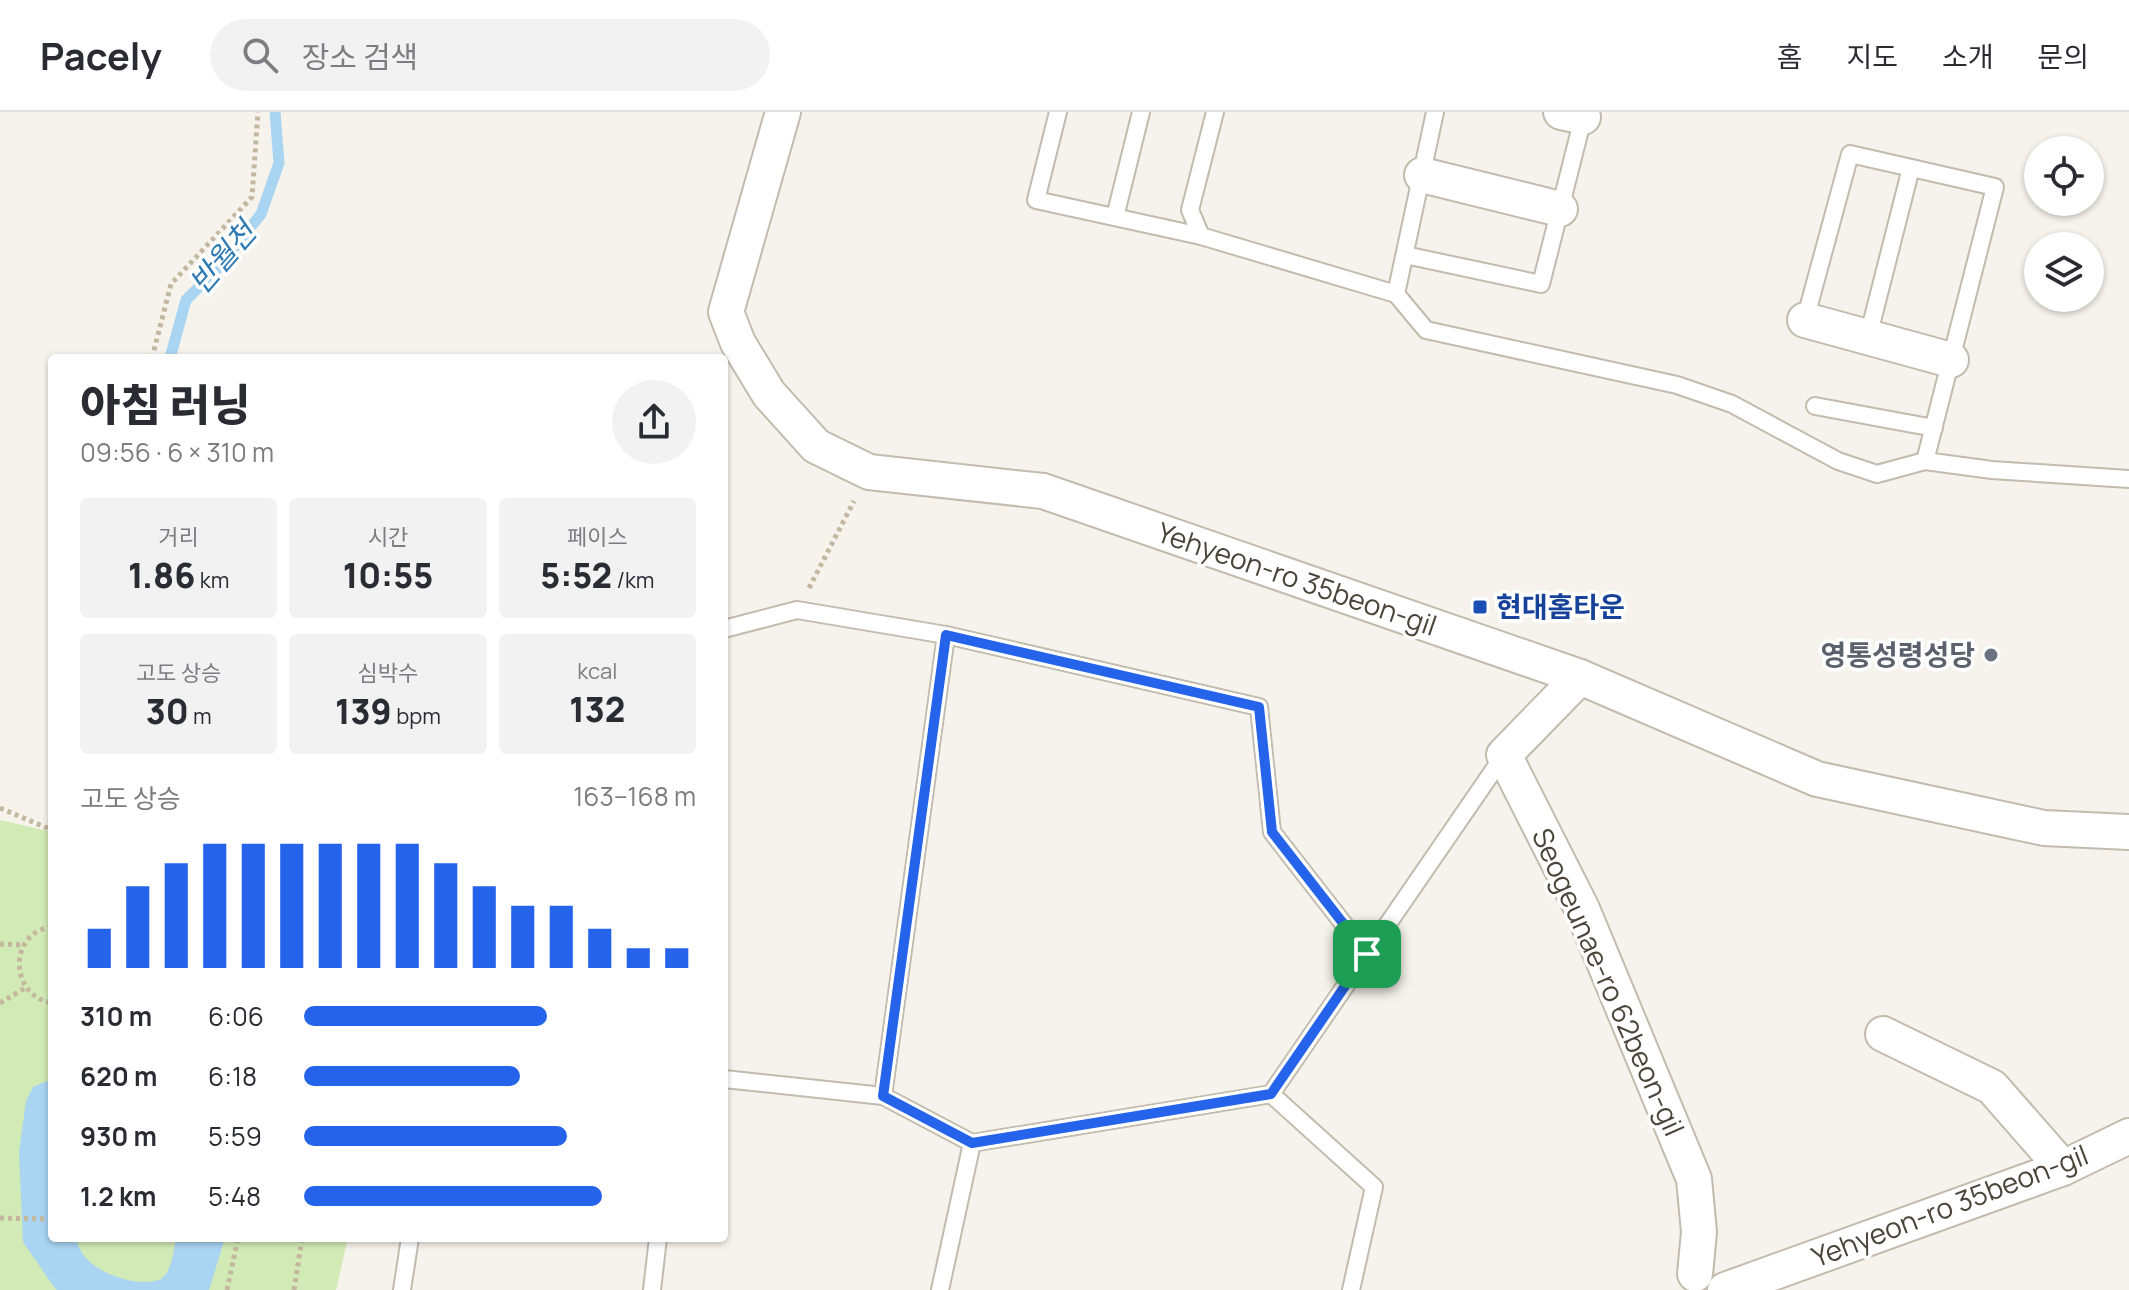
<!DOCTYPE html>
<html lang="ko">
<head>
<meta charset="utf-8">
<style>
	:root { --surface:#fff; --page:#f2f2f3; --text:#2b2b33; --muted:#7c7c81; --line:#e1e1e2; --accent:#2563eb }
	body { margin:0; font-family:Manrope,"Noto Sans KR",sans-serif; background:var(--page); color:var(--text); height:100vh; display:flex; flex-direction:column; font-size:30px; white-space:nowrap }
	* { box-sizing:border-box; margin:0 }
	p { font-size:26px; color:var(--muted) }
	.icon { flex:none; width:44px; height:44px; fill:none; stroke:currentColor; stroke-width:2; stroke-linecap:round; stroke-linejoin:round }
	.map { position:relative; flex:1; overflow:hidden }
	.drawer { position:absolute; left:48px; top:242px; width:680px; height:888px; display:flex; flex-direction:column; background:var(--surface); border-radius:8px; box-shadow:0 2px 6px #0004 }
	.drawer>* { flex:none }
	.tools { position:absolute; left:2024px; top:24px; display:grid; gap:16px }
	.tools a { display:grid; place-items:center; width:80px; height:80px; border-radius:50%; background:var(--surface); box-shadow:0 2px 6px #0004; font-size:40px }
	.pin { position:absolute; display:grid; place-items:center; width:68px; height:68px; color:#fff; margin:-34px; border-radius:16px; box-shadow:0 4px 12px #0006 }
	.round { display:grid; place-items:center; flex:none; width:84px; height:84px; border-radius:42px; background:var(--page) }
	.summary { display:flex; align-items:center; justify-content:space-between; height:136px; padding:0 32px }
	h1 { font-size:44px; font-weight:800; line-height:60px }
	.metrics { display:grid; grid-template-columns:repeat(3,1fr); gap:12px; height:136px; padding:8px 32px }
	.metrics div { display:grid; align-content:center; border-radius:8px; background:var(--page); text-align:center }
	.metrics b { font-size:34px; font-weight:800 }
	.metrics small { font-size:22px; font-weight:400 }
	.metrics p { font-size:22px }
	.chart { height:224px; padding:16px 32px }
	.chart p { display:flex; justify-content:space-between }
	.chart svg { width:100%; height:144px; margin-top:8px; stroke:var(--accent); stroke-width:6 }
	ul { padding:0 32px; list-style:none; font-size:26px }
	li { display:grid; grid-template-columns:128px 96px 1fr; align-items:center; height:60px }
	li i { height:20px; border-radius:10px; background:var(--accent) }
	header { display:flex; align-items:center; gap:48px; box-sizing:border-box; height:112px; padding:0 40px; background:var(--surface); border-bottom:2px solid var(--line) }
	header strong { font-size:38px }
	nav { display:flex; gap:44px; margin-inline-start:auto; font-size:28px }
	.search { width:560px; height:72px; background:var(--page); display:flex; align-items:center; gap:20px; box-sizing:border-box; padding:0 28px; border-radius:44px; color:var(--muted); font-size:30px }
	.map>svg:first-child { display:block }
	.green { fill:#d2eab5 }
	.water { fill:#a9d4f2 }
	.lines { fill:none; stroke-linecap:round; stroke-linejoin:round }
	.stream { stroke:#a9d4f2; stroke-width:11 }
	.service-casing { stroke:#c2bbae; stroke-width:20 }
	.minor-casing { stroke:#c2bbae; stroke-width:38 }
	.path { stroke:#c4b79f; stroke-width:5; stroke-dasharray:4 4; stroke-linecap:butt }
	.service { stroke:#fff; stroke-width:16 }
	.minor { stroke:#fff; stroke-width:34 }
	.route-casing { stroke:#fff; stroke-width:16 }
	.route { stroke:#2563eb; stroke-width:10 }
	.transit-dot { fill:#1a4fb4; stroke:#fff; stroke-width:3 }
	.worship-dot { fill:#6b7280; stroke:#fff; stroke-width:3 }
	.labels { text-anchor:middle; stroke-width:7; stroke-linejoin:round; paint-order:stroke }
	.street-label { font-size:28px; fill:#4b4439; stroke:#fff }
	.transit-label { font-size:28px; font-weight:bold; fill:#164399; stroke:#fff; text-anchor:start }
	.worship-label { font-size:28px; font-weight:bold; fill:#5b616d; stroke:#fff; text-anchor:end }
	.water-label { font-size:30px; font-style:italic; fill:#2e7ab2; stroke:#fff }
</style>
</head>
<body>
<header>
<strong>Pacely</strong>
<div class="search"><svg class="icon" aria-label="search" viewBox="0 0 24 24"><circle cx="10" cy="10" r="6"/><path d="M15 15l6 6"/></svg>장소 검색</div>
<nav><a>홈</a><a>지도</a><a>소개</a><a>문의</a></nav>
</header>
<div class="map">
<svg width="2129" height="1178" viewBox="0 0 2129 1178">
	<rect width="100%" height="100%" fill="#f6f3ec"/>
	<polygon class="green" points="0,708 52,720 52,1126 348,1126 336,1178 0,1178"/>
	<path class="water" d="M52,967V1126H77C78,1157 136,1178 161,1167C172,1159 174,1138 176,1126H225L209,1178H57L54,1175L23,1130L19,1040L26,989L33,975Z"/>
	<g class="lines">
		<polyline class="stream" points="170,246 186,188 220,154 261,102 279,51 275,0"/>
		<g class="service-casing">
			<g id="service">
				<polyline points="1058,0 1036,88 1201,124"/>
				<polyline points="1215,0 1190,98 1201,124 1396,182"/>
				<polyline points="1435,0 1396,182 1426,218 1677,273 1732,292 1838,349 1877,362 1925,349"/>
				<polyline points="1115,105 1141,0"/>
				<polyline points="1405,143 1541,172 1584,2"/>
				<polyline points="1805,208 1850,42 1995,75 1925,349 1992,358 2129,367"/>
				<polyline points="1868,225 1911,56"/>
				<polyline points="1815,294 1934,316"/>
				<polyline points="724,517 797,498 946,523 883,984 972,1031"/>
				<polyline points="946,523 1259,595 1272,720 1367,842"/>
				<polyline points="724,967 883,984"/>
				<polyline points="1271,982 1374,1075 1351,1178"/>
				<polyline points="402,1178 410,1126"/>
				<polyline points="652,1178 658,1126"/>
				<polyline points="940,1178 972,1031 1271,982 1504,643"/>
			</g>
		</g>
		<g class="minor-casing">
			<g id="minor">
				<polyline points="783,0 726,200 738,231 769,282 816,334 869,360 1043,379 1580,565 1817,667 2044,716 2129,720"/>
				<polyline points="1561,0 1583,5"/>
				<polyline points="1422,63 1560,97"/>
				<polyline points="1805,208 1951,248"/>
				<polyline points="1580,565 1504,643 1582,797 1694,1067 1699,1120 1695,1162"/>
				<polyline points="1883,922 1992,975 2063,1056"/>
				<polyline points="1725,1178 2063,1056 2129,1024"/>
			</g>
		</g>
		<g class="path">
			<polyline points="152,246 171,172 252,85 258,0"/>
			<polyline points="809,476 854,389"/>
			<polyline points="0,696 52,718"/>
			<path d="M52,815C8,820 9,884 52,891"/>
			<polyline points="0,832 24,833"/>
			<polyline points="0,891 25,876"/>
			<polyline points="0,1106 52,1107"/>
			<polyline points="227,1178 238,1126"/>
			<polyline points="294,1178 302,1126"/>
		</g>
		<use href="#service" class="service"/>
		<use href="#minor" class="minor"/>
	</g>
	<g class="lines">
		<g class="route-casing">
			<polygon id="route" points="946,523 1259,595 1272,720 1367,842 1271,982 972,1031 883,984"/>
		</g>
		<use href="#route" class="route"/>
	</g>
	<rect class="transit-dot" x="1472" y="487" width="16" height="16" rx="4"/>
	<circle class="worship-dot" cx="1991" cy="543" r="8"/>
	<g class="labels">
		<g class="street-label">
			<text transform="translate(1297 467) rotate(19)" y="10">Yehyeon-ro 35beon-gil</text>
			<text transform="translate(1608 870) rotate(66)" y="10">Seogeunae-ro 62beon-gil</text>
			<text transform="translate(1950 1094) rotate(-21)" y="10">Yehyeon-ro 35beon-gil</text>
		</g>
		<g class="transit-label">
			<text x="1496" y="505">현대홈타운</text>
		</g>
		<g class="worship-label">
			<text x="1975" y="553">영통성령성당</text>
		</g>
		<g class="water-label">
			<text transform="translate(223 146) rotate(-49)" y="10">반월천</text>
		</g>
	</g>
</svg>
<div class="tools">
<a><svg class="icon" aria-label="locate" viewBox="0 0 24 24"><circle cx="12" cy="12" r="6"/><path d="M12 2v4M12 18v4M2 12h4M18 12h4"/></svg></a>
<a><svg class="icon" aria-label="layers" viewBox="0 0 24 24"><path d="M12 4l9 5-9 5-9-5zM3 14l9 5 9-5"/></svg></a>
</div>
<div class="pin" style="left:1367px;top:842px;background:#1e9e55"><svg class="icon" aria-label="arrive" viewBox="0 0 24 24"><path d="M6 21V4h12l-3 4 3 4H6"/></svg></div>
<section class="drawer">
<div class="summary"><div><h1>아침 러닝</h1><p>09:56 · 6 × 310 m</p></div><a class="round"><svg class="icon" aria-label="share" viewBox="0 0 24 24"><path d="M12 15V3M7 8l5-5 5 5M5 13v7h14v-7"/></svg></a></div>
<div class="metrics">
<div><p>거리</p><b>1.86<small> km</small></b></div>
<div><p>시간</p><b>10:55</b></div>
<div><p>페이스</p><b>5:52<small> /km</small></b></div>
</div>
<div class="metrics">
<div><p>고도 상승</p><b>30<small> m</small></b></div>
<div><p>심박수</p><b>139<small> bpm</small></b></div>
<div><p>kcal</p><b>132</b></div>
</div>
<div class="chart"><p><span>고도 상승</span>163–168 m</p>
<svg viewBox="0 0 160 44" preserveAspectRatio="none"><path d="M5 44V32M15 44V19M25 44V12M35 44V6M45 44V6M55 44V6M65 44V6M75 44V6M85 44V6M95 44V12M105 44V19M115 44V25M125 44V25M135 44V32M145 44V38M155 44V38"/></svg>
</div>
<ul>
<li><b>310 m</b>6:06<i style="width:62%"></i></li>
<li><b>620 m</b>6:18<i style="width:55%"></i></li>
<li><b>930 m</b>5:59<i style="width:67%"></i></li>
<li><b>1.2 km</b>5:48<i style="width:76%"></i></li>
</ul>
</section>
</div>
</body>
</html>
